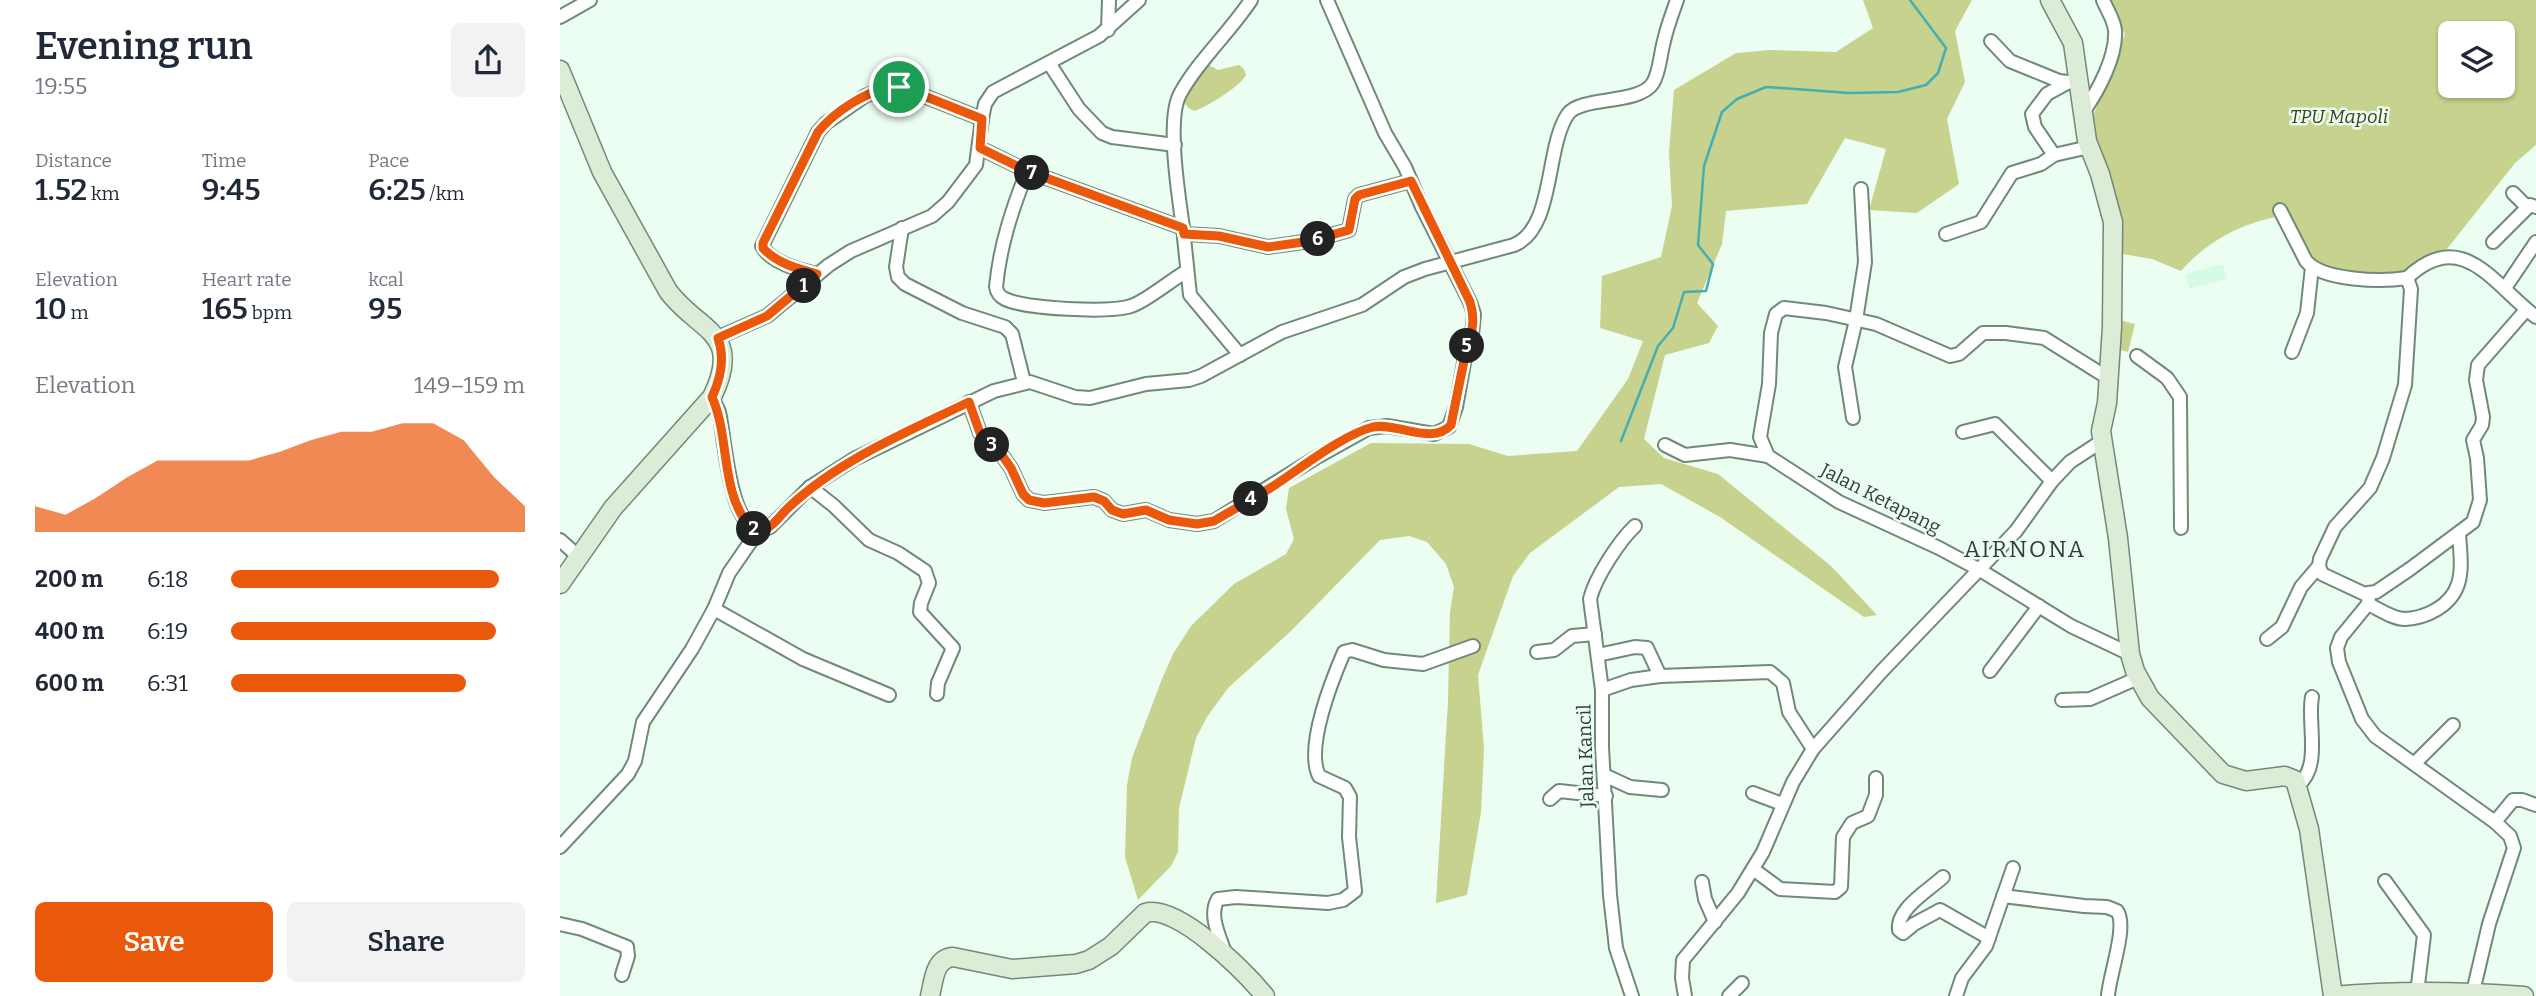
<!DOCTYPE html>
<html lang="en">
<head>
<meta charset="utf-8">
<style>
	:root { --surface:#fff; --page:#f2f2f3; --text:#1f2937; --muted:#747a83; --accent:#ea580c }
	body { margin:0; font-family:Bitter,serif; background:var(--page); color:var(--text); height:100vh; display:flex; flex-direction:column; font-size:26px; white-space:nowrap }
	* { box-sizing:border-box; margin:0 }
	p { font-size:23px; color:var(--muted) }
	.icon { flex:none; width:38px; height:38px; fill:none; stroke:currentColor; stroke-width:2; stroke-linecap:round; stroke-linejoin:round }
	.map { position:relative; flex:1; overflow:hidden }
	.drawer { display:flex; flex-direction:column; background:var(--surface); width:560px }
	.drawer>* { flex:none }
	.buttons { position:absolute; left:1878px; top:21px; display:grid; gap:14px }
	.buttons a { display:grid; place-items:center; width:77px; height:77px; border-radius:10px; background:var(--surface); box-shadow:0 2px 5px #0004; font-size:35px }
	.pin { position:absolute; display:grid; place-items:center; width:60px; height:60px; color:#fff; margin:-30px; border:4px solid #fff; border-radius:50%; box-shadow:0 2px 7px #0007 }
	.km { position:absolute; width:35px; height:35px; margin:-18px; border-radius:50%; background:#222; color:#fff; font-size:19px; line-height:35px; text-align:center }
	.round { display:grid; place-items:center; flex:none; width:74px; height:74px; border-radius:10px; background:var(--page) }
	.head { display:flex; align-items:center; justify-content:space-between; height:119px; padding:0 35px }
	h1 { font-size:38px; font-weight:600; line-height:52px }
	.stats { display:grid; grid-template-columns:repeat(3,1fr); gap:10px; height:119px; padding:7px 35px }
	.stats div { display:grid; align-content:center }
	.stats b { font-size:30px; font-weight:600 }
	.stats small { font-size:19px; font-weight:400 }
	.stats p { font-size:19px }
	.chart { height:196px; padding:14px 35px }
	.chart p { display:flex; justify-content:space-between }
	.chart svg { width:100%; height:126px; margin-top:7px; fill:var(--accent); opacity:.7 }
	.action { display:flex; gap:14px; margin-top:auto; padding:14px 35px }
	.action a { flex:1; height:80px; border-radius:10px; background:var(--accent); color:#fff; font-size:28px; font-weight:600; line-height:80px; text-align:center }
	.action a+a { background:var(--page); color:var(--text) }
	ul { padding:0 35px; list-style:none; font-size:23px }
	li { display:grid; grid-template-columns:112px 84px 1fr; align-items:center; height:52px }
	li i { height:18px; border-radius:9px; background:var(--accent) }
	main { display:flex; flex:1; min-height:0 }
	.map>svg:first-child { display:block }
	.built { fill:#d6fbe4 }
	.green { fill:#c7d28e; fill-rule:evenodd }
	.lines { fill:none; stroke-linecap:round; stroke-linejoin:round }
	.stream { stroke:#44aeb0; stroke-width:2.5 }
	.street-casing { stroke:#6f8a79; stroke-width:16 }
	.secondary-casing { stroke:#6f8a79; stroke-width:21 }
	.street { stroke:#fff; stroke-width:12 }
	.secondary { stroke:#dcecd6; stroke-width:18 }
	.route-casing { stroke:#fff; stroke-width:14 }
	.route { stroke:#ea580c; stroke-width:9 }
	.labels { text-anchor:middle; stroke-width:5; stroke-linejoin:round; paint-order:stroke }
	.park-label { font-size:19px; font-style:italic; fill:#3c4219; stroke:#ecfdf2 }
	.street-label { font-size:19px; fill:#323d36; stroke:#ecfdf2 }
	.quarter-label { font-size:23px; letter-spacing:2px; fill:#323d36; stroke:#ecfdf2 }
</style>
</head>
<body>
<main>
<section class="drawer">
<div class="head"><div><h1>Evening run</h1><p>19:55</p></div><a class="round"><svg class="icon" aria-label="share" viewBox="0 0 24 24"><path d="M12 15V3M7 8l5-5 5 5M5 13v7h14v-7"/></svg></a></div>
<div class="stats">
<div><p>Distance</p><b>1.52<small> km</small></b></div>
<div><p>Time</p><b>9:45</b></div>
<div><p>Pace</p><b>6:25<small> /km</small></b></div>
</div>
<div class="stats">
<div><p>Elevation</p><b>10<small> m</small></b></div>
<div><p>Heart rate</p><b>165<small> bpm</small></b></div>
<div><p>kcal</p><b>95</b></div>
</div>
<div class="chart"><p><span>Elevation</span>149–159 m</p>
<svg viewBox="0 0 160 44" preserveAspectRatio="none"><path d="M0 44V35L10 38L20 32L30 25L40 19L50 19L60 19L70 19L80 16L90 12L100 9L110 9L120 6L130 6L140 12L150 25L160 35V44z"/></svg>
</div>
<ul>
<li><b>200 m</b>6:18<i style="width:91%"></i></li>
<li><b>400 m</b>6:19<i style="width:90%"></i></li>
<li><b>600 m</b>6:31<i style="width:80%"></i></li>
</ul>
<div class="action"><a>Save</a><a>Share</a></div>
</section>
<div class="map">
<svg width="1976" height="996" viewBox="0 0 1976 996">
	<rect width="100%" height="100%" fill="#ecfdf2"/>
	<polygon class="built" points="1663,264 1667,279 1629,289 1625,274"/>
	<g class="green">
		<polygon points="1303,0 1412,0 1395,31 1405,82 1387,119 1399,184 1357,213 1309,210 1326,149 1285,138 1247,204 1166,211 1162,244 1137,303 1158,326 1149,343 1105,355 1084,439 1104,458 1158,474 1271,566 1317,615 1304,617 1160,517 1101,484 1059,487 970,553 953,576 918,675 924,749 921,812 907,895 876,903 888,701 890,612 894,587 886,564 867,542 849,536 820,540 731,631 668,688 647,717 636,738 619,808 618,852 611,866 578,900 565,857 567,785 572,758 602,679 613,654 631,626 674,584 726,554 734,539 726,509 729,488 811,443 909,444 948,456 1017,451 1068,379 1083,341 1040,328 1042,276 1101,257 1112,206 1109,152 1114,90 1176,53 1210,50 1276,52 1313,28"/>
		<path d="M1548,0H1976V145L1955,163L1883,254L1846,281L1764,272L1722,216C1683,222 1647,241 1621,271L1592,259L1557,253L1563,244L1562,231L1531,121L1565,34ZM1890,33H1942V86H1890Z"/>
		<path d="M647,64L658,70L679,65L684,69L686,75C682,85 644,109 634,111C626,107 623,103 625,95Z"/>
		<polygon points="1559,320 1575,324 1568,352 1552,348"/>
	</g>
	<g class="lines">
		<polyline class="stream" points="1061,441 1098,346 1113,328 1124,292 1146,291 1153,264 1138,245 1144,166 1162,112 1177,99 1206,87 1289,93 1338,92 1366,85 1378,73 1386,48 1350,0"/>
		<g class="street-casing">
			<g id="street">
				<polyline points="0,17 30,0"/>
				<polyline points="548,30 549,0"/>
				<polyline points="1431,41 1450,61 1499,81 1517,83"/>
				<polyline points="489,63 519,109 542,133 552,137 615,145"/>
				<path d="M1524,111C1538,91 1557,56 1555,30C1554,20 1547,10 1543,0"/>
				<path d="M420,148L467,171L623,228C619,198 606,120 620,94C638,61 670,32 691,0"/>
				<polyline points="1494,155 1475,127 1472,114 1487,94 1507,83"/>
				<path d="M467,171C452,210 440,245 436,287C437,293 439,296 445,299C466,309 549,313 571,306C585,302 611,280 627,271"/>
				<polyline points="1953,193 1967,207"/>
				<path d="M1720,210L1746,261C1763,281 1822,282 1847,278L1851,289L1845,385L1823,458L1810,488L1775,527L1760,559L1759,566L1762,574L1809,596L1808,604L1781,637L1777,648L1779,662L1802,719L1815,736L1935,822L1950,836L1954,848L1929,924L1913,992"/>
				<polyline points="342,228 336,267 338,277 345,284 402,313 445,327 452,334 464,382"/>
				<polyline points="623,228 630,295 680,355"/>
				<polyline points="624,234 659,236 708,247 750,241 789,230 795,199 799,195 851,181"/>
				<polyline points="1386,234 1421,222 1452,173 1481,164 1494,155 1529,147"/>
				<polyline points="1933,242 1970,205 1976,207"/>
				<path d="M257,274C239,270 211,263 202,246L258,132L266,123L305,96L329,87L344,88L422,119L425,104L433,92L539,36L579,0"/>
				<path d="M1847,278C1902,226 1933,284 1976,317"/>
				<polyline points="1945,288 1976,242"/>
				<polyline points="157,338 207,316 269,265 291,251 372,216 388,202 416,165 422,119"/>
				<polyline points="1732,352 1747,313 1752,267"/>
				<polyline points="1577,356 1607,378 1620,397 1621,528"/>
				<polyline points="1548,378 1484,338 1446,333 1423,333 1399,354 1390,356 1316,324 1266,313 1224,308 1216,314 1211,333 1209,384 1200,437 1208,456 1279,502 1379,548 1420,570 1511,626 1570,654"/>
				<path d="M152,397C154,402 157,407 159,412C165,434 169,547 210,527L250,487L294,459L434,391L470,382L515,397L530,398L586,384L629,380L641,376L722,332L802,305L844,277L865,269L954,245C995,228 985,147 1008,114C1021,96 1079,105 1093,83C1100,71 1100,55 1104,41C1107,27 1112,14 1117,0"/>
				<polyline points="409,402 420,433 439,451 451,468 463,494 469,500 484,503 534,497 544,501 552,510 563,514 586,510 609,520 637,524 654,521 757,457 809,428 827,426 874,434 889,427 896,407 907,346 912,335 914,314 910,302 862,207 845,167 825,133 767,0"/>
				<polyline points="1293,418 1285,367 1296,320 1305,262 1301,189"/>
				<polyline points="1403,432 1435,424 1492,481"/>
				<polyline points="1105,445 1125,455 1170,450 1208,456"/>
				<polyline points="250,487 274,506 309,540 338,553 365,571 369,583 361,603 360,612 393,648 378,683 377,694"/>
				<polyline points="0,540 20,558"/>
				<polyline points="1808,593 1816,592 1850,569 1913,522 1920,500 1917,458 1913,440 1922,425 1923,417 1916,380 1918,365 1966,310"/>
				<path d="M1808,604C1819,609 1833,619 1845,619C1866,618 1891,606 1898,584C1903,569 1900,550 1899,534"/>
				<polyline points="154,609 243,659 329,695"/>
				<polyline points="1707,639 1722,627 1741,587 1759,566"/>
				<polyline points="977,652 994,650 1012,636 1035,634"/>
				<polyline points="1038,655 1075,647 1087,648 1100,676"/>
				<polyline points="1430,671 1479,606"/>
				<polyline points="1042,690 1071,680 1100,676 1210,672 1223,683 1229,712 1253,749"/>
				<polyline points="1502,700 1530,699 1578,678"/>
				<polyline points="1855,763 1893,725"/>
				<polyline points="1044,775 1070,787 1102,790"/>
				<path d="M1738,785C1762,767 1747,723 1752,697"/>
				<polyline points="1193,793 1222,804"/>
				<polyline points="990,799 999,791 1046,796"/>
				<polyline points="1935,822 1953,800 1962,800 1976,805"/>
				<polyline points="0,847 68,774 75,761 83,722 132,649 154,609 169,573 198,531"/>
				<polyline points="1193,869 1220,889 1275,892 1281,887 1283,837 1292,823 1308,816 1316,795 1316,778"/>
				<path d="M1383,877C1369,890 1336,909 1339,930L1343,933L1354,924L1380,910L1429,938"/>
				<polyline points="1825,881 1864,935 1857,993"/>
				<polyline points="1142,882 1145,899 1155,922"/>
				<path d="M1443,896L1524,906L1547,907L1557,911C1568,926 1549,976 1548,996"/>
				<polyline points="0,924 22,929 67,947 68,956 62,975"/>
				<path d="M665,953C660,937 648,915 658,899L676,897L768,903L783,900L795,891L789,837L790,797L785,788L759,776C745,747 772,680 784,652L792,650L824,660L863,664L913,646"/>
				<path d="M1072,996L1056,948L1050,895L1042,747V690L1030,599C1035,578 1059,541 1075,526"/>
				<polyline points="1125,996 1122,978 1123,960 1178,893 1203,852 1233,782 1253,749 1321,672 1456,531 1492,481 1510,462 1542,441"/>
				<polyline points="1169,996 1182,983"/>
				<polyline points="1396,996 1402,978 1426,946 1453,868"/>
			</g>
		</g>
		<g class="secondary-casing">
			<g id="secondary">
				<polyline points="1490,0 1513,43 1527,141 1540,174 1553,222 1552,327 1547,403 1541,431 1558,538 1570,654 1575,671 1590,698 1663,774 1686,781 1725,776 1735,780 1749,829 1773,996"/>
				<path d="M0,70L42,172L108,291C138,332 184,331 152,397L53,508L0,584"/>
				<path d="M370,996C374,980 374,959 393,957L452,969L516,964L529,960L551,946L585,913C617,903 685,972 705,996"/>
				<path d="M1773,996C1837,990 1900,991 1964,996"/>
			</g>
		</g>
		<use href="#street" class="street"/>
		<use href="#secondary" class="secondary"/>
	</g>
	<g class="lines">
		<g class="route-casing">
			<path id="route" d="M329,87L344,88L422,119L420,148L467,171L623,228L624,234L659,236L708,247L750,241L789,230L795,199L799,195L851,181L910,302C915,318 913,331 907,346L891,425C872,446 838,422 813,427C784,434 741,468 715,485C695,498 674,509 654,521L637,524L609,520L586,510L563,514L552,510L544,501L534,497L484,503L469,500L463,494L451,468L439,451L420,433L409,402C347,432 279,460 229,507C216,519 209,536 190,527C160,492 170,437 152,397C161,378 165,358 158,338L207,316L257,274C238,269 216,263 203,248V243L258,132C274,112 304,93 329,87Z"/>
		</g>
		<use href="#route" class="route"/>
	</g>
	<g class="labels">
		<g class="park-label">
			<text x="1779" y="123">TPU Mapoli</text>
		</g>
		<g class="street-label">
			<text transform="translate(1321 498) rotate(27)" y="7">Jalan Ketapang</text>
			<text transform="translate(1025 756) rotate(-92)" y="7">Jalan Kancil</text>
		</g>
		<g class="quarter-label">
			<text x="1465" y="557">AIRNONA</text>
		</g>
	</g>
</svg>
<div class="buttons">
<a><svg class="icon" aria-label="layers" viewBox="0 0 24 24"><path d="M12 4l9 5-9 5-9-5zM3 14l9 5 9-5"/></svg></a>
</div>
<div class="pin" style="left:339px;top:87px;background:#1e9e55"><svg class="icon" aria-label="arrive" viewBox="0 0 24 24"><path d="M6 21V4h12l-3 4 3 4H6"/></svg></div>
<b class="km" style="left:244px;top:286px">1</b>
<b class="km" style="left:194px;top:529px">2</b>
<b class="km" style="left:432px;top:445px">3</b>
<b class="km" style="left:691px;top:499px">4</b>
<b class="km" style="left:907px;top:346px">5</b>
<b class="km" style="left:758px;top:239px">6</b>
<b class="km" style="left:472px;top:173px">7</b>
</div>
</main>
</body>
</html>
